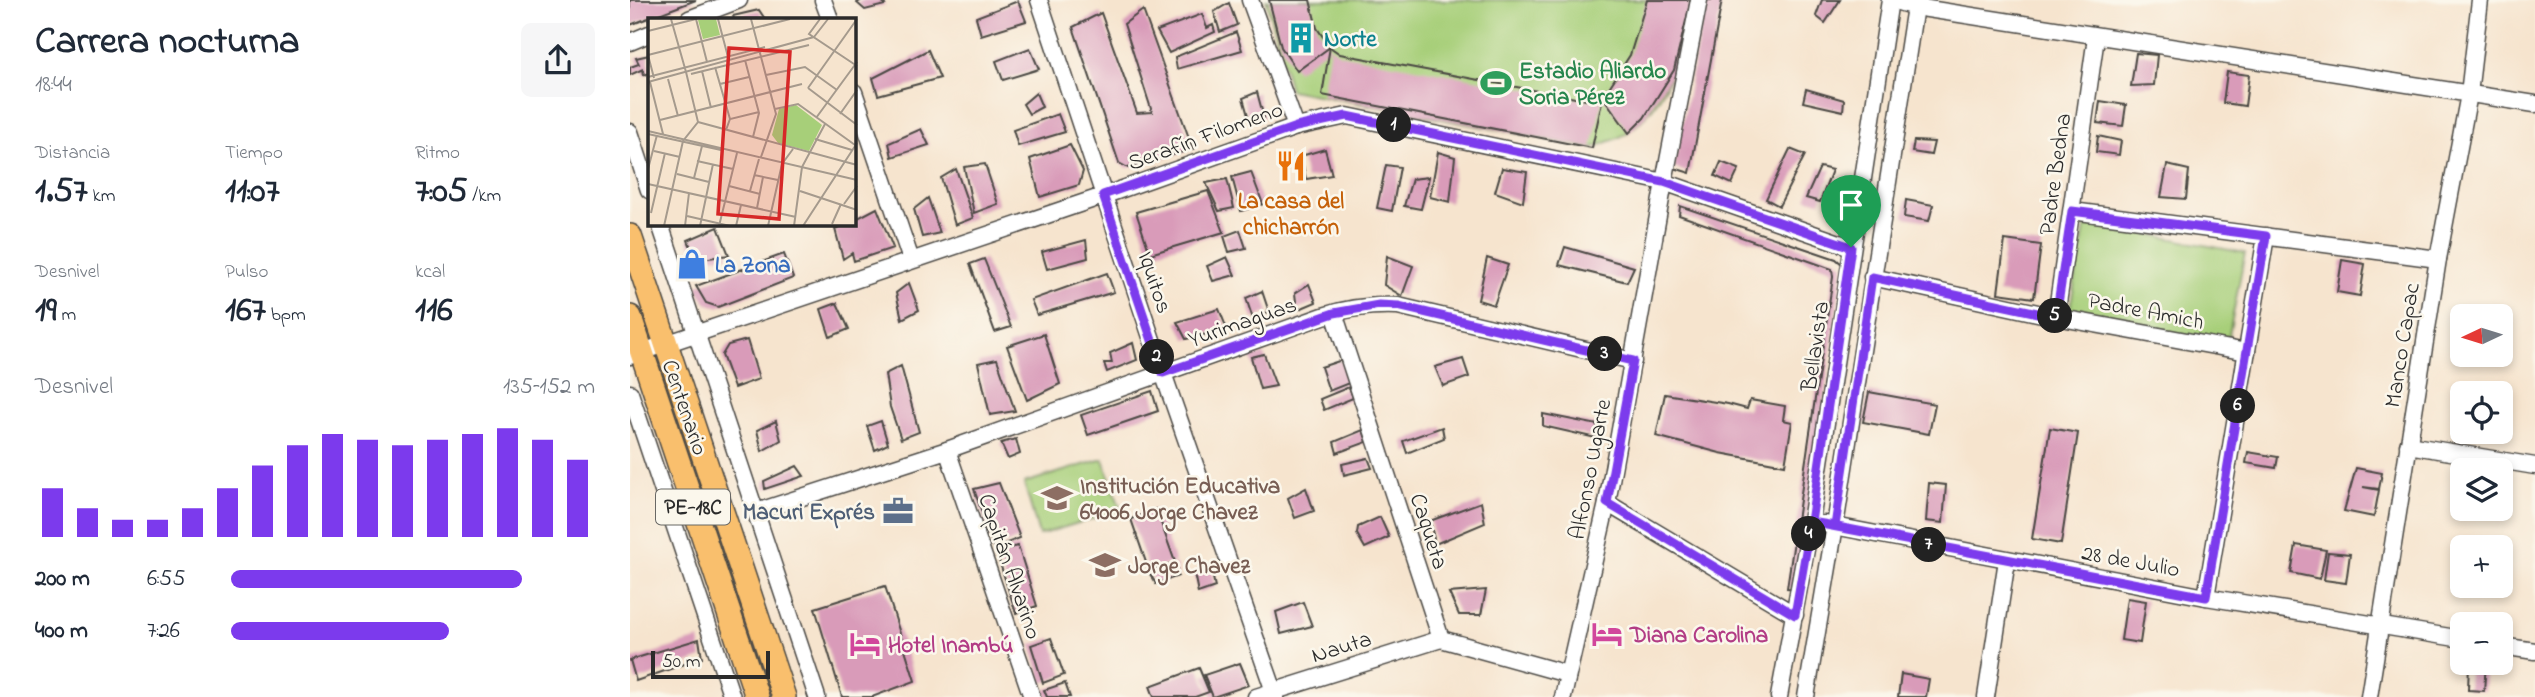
<!DOCTYPE html>
<html lang="es">
<head>
<meta charset="utf-8">
<style>
	:root { --surface:#fff; --page:#f6f6f7; --text:#1f2937; --muted:#747a83; --accent:#7c3aed }
	body { margin:0; font-family:"Indie Flower",sans-serif; background:var(--page); color:var(--text); height:100vh; display:flex; flex-direction:column; font-size:26px; white-space:nowrap }
	* { box-sizing:border-box; margin:0 }
	p { font-size:23px; color:var(--muted) }
	.icon { flex:none; width:38px; height:38px; fill:none; stroke:currentColor; stroke-width:2; stroke-linecap:round; stroke-linejoin:round }
	.map { position:relative; flex:1; overflow:hidden }
	.side { display:flex; flex-direction:column; background:var(--surface); width:630px }
	.side>* { flex:none }
	.needle { width:46px; rotate:266deg }
	.fabs { position:absolute; left:1820px; top:304px; display:grid; gap:14px }
	.fabs a { display:grid; place-items:center; width:63px; height:63px; border-radius:10px; background:var(--surface); box-shadow:0 4px 10px #0003; font-size:35px }
	.scale { position:absolute; left:21px; bottom:18px; width:119px; box-sizing:border-box; padding-left:7px; border:4px solid #2b2b2b; border-top:0; font-size:19px; line-height:24px; white-space:nowrap; color:#2b2b2b; -webkit-text-stroke:5px #fbf7ec; paint-order:stroke }
	.pin { position:absolute; display:grid; place-items:center; width:60px; height:60px; color:#fff; margin:-72px -30px; border-radius:50% 50% 50% 0; rotate:-45deg; box-shadow:0 0 7px #0007 }
	.pin .icon { rotate:45deg }
	.km { position:absolute; width:35px; height:35px; margin:-18px; border-radius:50%; background:#222; color:#fff; font-size:19px; line-height:35px; text-align:center }
	.round { display:grid; place-items:center; flex:none; width:74px; height:74px; border-radius:10px; background:var(--page) }
	.head { display:flex; align-items:center; justify-content:space-between; height:119px; padding:0 35px }
	h1 { font-size:38px; font-weight:800; line-height:52px }
	.stats { display:grid; grid-template-columns:repeat(3,1fr); gap:10px; height:119px; padding:7px 35px }
	.stats div { display:grid; align-content:center }
	.stats b { font-size:35px; font-weight:800 }
	.stats small { font-size:19px; font-weight:400 }
	.stats p { font-size:19px }
	.chart { height:196px; padding:14px 35px }
	.chart p { display:flex; justify-content:space-between }
	.chart svg { width:100%; height:126px; margin-top:7px; stroke:var(--accent); stroke-width:6 }
	ul { padding:0 35px; list-style:none; font-size:23px }
	li { display:grid; grid-template-columns:112px 84px 1fr; align-items:center; height:52px }
	li i { height:18px; border-radius:9px; background:var(--accent) }
	main { display:flex; flex:1; min-height:0 }
	.map>svg:first-child { display:block }
	.green { fill:#a7cf79; stroke:#697d52; stroke-width:2 }
	.building { fill:#d99bb9 }
	.lines { fill:none; stroke-linecap:round; stroke-linejoin:round }
	.minor-casing { stroke:#494743; stroke-width:19 }
	.highway-casing { stroke:#494743; stroke-width:26 }
	.minor { stroke:#fff; stroke-width:16 }
	.highway { stroke:#f9bf6d; stroke-width:23 }
	.route-casing { stroke:#fff; stroke-width:14 }
	.route { stroke:#7c3aed; stroke-width:9 }
	.labels { text-anchor:middle; stroke-width:5; stroke-linejoin:round; paint-order:stroke }
	.shield { fill:#fbf7ec; stroke:#696865; stroke-width:2 }
	.shield-label { font-size:21px; font-weight:bold; fill:#2b2b2b }
	.culture-label { font-size:23px; font-weight:bold; fill:#0d838f; stroke:#fbf7ec; text-anchor:start }
	.leisure-label { font-size:23px; font-weight:bold; fill:#27864d; stroke:#fbf7ec; text-anchor:start }
	.street-label { font-size:23px; fill:#2b2b2b; stroke:#fbf7ec }
	.food-label { font-size:23px; font-weight:bold; fill:#c56008; stroke:#fbf7ec }
	.shop-label { font-size:23px; font-weight:bold; fill:#366cbe; stroke:#fbf7ec; text-anchor:start }
	.education-label { font-size:23px; font-weight:bold; fill:#785e54; stroke:#fbf7ec; text-anchor:start }
	.service-label { font-size:23px; font-weight:bold; fill:#4e5e75; stroke:#fbf7ec; text-anchor:end }
	.hotel-label { font-size:23px; font-weight:bold; fill:#b23c85; stroke:#fbf7ec; text-anchor:start }
	.inset-road { fill:none; stroke:#a59a8d; stroke-width:2 }
	.view { fill:#d62828; fill-opacity:0.15; stroke:#d62828; stroke-width:3.5 }
	.inset-edge { fill:none; stroke:#2b2b2b; stroke-width:3.5 }
</style>
</head>
<body>
<main>
<section class="side">
<div class="head"><div><h1>Carrera nocturna</h1><p>18:44</p></div><a class="round"><svg class="icon" aria-label="share" viewBox="0 0 24 24"><path d="M12 15V3M7 8l5-5 5 5M5 13v7h14v-7"/></svg></a></div>
<div class="stats">
<div><p>Distancia</p><b>1.57<small> km</small></b></div>
<div><p>Tiempo</p><b>11:07</b></div>
<div><p>Ritmo</p><b>7:05<small> /km</small></b></div>
</div>
<div class="stats">
<div><p>Desnivel</p><b>19<small> m</small></b></div>
<div><p>Pulso</p><b>167<small> bpm</small></b></div>
<div><p>kcal</p><b>116</b></div>
</div>
<div class="chart"><p><span>Desnivel</span>135–152 m</p>
<svg viewBox="0 0 160 44" preserveAspectRatio="none"><path d="M5 44V27M15 44V34M25 44V38M35 44V38M45 44V34M55 44V27M65 44V19M75 44V12M85 44V8M95 44V10M105 44V12M115 44V10M125 44V8M135 44V6M145 44V10M155 44V17"/></svg>
</div>
<ul>
<li><b>200 m</b>6:55<i style="width:80%"></i></li>
<li><b>400 m</b>7:26<i style="width:60%"></i></li>
</ul>
</section>
<div class="map">
<svg width="1905" height="697" viewBox="0 0 1905 697">
	<rect width="100%" height="100%" fill="#fbf7ec"/>
	<filter id="ink" filterUnits="userSpaceOnUse"><feTurbulence type="fractalNoise" baseFrequency=".0143" numOctaves="2"/><feDisplacementMap in="SourceGraphic" scale="14" xChannelSelector="R" yChannelSelector="G"/><feConvolveMatrix kernelMatrix="1 2 1 2 8 2 1 2 1" color-interpolation-filters="sRGB"/></filter>
	<filter id="wash" filterUnits="userSpaceOnUse"><feTurbulence type="fractalNoise" baseFrequency=".00686" numOctaves="4" result="noise"/><feDisplacementMap in="SourceGraphic" scale="28" xChannelSelector="R" yChannelSelector="G"/><feGaussianBlur stdDeviation="1.57" result="paint"/><feColorMatrix in="noise" values="0 0 0 0 0 0 0 0 0 0 0 0 0 0 0 0 0 1.4 0 .05"/><feComposite in="paint" operator="in"/></filter>
	<g filter="url(#wash)">
		<rect width="100%" height="100%" fill="#f6e4ce"/>
		<g class="green">
			<path d="M636,0H1061C1053,47 1040,99 1001,130C991,139 974,143 962,148L660,90Z"/>
			<polygon points="1456,222 1615,253 1597,345 1439,314"/>
			<polygon points="473,459 491,510 409,535 394,483"/>
		</g>
		<g id="blocks">
			<g class="building">
				<polygon points="0,0 66,0 0,25"/>
				<polygon points="232,0 251,0 255,5 235,10 227,3"/>
				<polygon points="639,0 680,0 687,28 700,47 710,54 956,100 973,97 962,148 692,95 700,47 667,71 651,47"/>
				<polygon points="1017,0 1061,0 1044,70 1014,118 999,133 973,97 1000,55"/>
				<polygon points="1076,0 1092,0 1060,173 1044,168"/>
				<polygon points="1192,0 1210,0 1195,23 1186,16"/>
				<polygon points="388,1 396,21 351,35 346,17"/>
				<polygon points="599,3 607,25 590,32 584,12"/>
				<polygon points="129,10 135,19 104,19 103,16"/>
				<polygon points="513,10 563,149 498,168 489,163 443,27 471,13 507,113 522,112 494,24"/>
				<polygon points="572,14 577,28 583,25 585,32 539,53 527,31"/>
				<polygon points="606,32 612,50 547,69 545,57"/>
				<polygon points="400,48 409,69 373,80 366,61"/>
				<polygon points="298,50 310,78 248,95 243,78"/>
				<polygon points="1506,53 1527,55 1524,85 1501,86"/>
				<polygon points="19,55 19,73 14,75 13,69 0,75 0,67 9,64 6,58"/>
				<polygon points="1597,72 1619,75 1615,106 1593,103"/>
				<polygon points="1176,89 1214,100 1213,111 1173,102"/>
				<polygon points="627,92 634,118 619,119 613,98"/>
				<polygon points="406,93 412,107 399,114 393,104"/>
				<polygon points="1470,101 1496,105 1493,126 1467,123"/>
				<polygon points="428,114 435,132 388,146 383,130"/>
				<polygon points="291,129 299,145 262,157 259,143"/>
				<polygon points="1468,136 1491,141 1489,155 1466,152"/>
				<polygon points="1284,141 1304,142 1301,155 1282,152"/>
				<polygon points="440,145 453,171 449,185 410,197 400,159"/>
				<polygon points="695,149 702,175 676,179 671,156"/>
				<polygon points="1160,149 1175,155 1149,206 1136,199"/>
				<polygon points="808,152 825,157 820,202 800,197"/>
				<polygon points="1091,162 1109,169 1102,184 1085,176"/>
				<polygon points="355,164 368,204 344,213 334,167"/>
				<polygon points="756,165 770,167 762,211 747,208"/>
				<polygon points="1537,165 1559,170 1556,199 1531,197"/>
				<polygon points="1190,167 1202,170 1190,202 1176,198"/>
				<polygon points="872,168 897,172 893,202 865,192"/>
				<polygon points="326,169 343,218 325,225 311,178"/>
				<polygon points="621,172 633,204 611,211 602,177"/>
				<polygon points="799,177 791,209 774,206 782,179"/>
				<polygon points="597,179 604,208 589,211 576,183"/>
				<polygon points="578,191 594,232 520,254 506,212"/>
				<polygon points="298,198 310,233 292,237 284,209"/>
				<polygon points="1276,200 1303,205 1299,221 1274,217"/>
				<polygon points="1050,206 1206,259 1213,265 1167,589 1157,588 1203,277 1202,269 1049,215"/>
				<polygon points="247,208 263,248 224,261 222,253 213,259 205,229 215,224 224,224 224,220"/>
				<polygon points="88,227 99,255 66,260 58,240"/>
				<polygon points="610,230 616,248 599,252 594,236"/>
				<polygon points="456,240 458,258 417,269 412,252"/>
				<polygon points="1375,240 1411,245 1404,298 1368,293"/>
				<polygon points="935,247 1004,267 997,282 929,265"/>
				<polygon points="154,254 163,278 88,307 76,303 66,286"/>
				<polygon points="757,256 783,266 772,296 754,285"/>
				<polygon points="597,257 605,275 583,281 577,266"/>
				<polygon points="857,258 878,265 864,305 848,300"/>
				<polygon points="354,259 381,327 365,332 340,264"/>
				<polygon points="1712,260 1735,264 1730,296 1707,292"/>
				<polygon points="477,273 484,292 407,315 401,300"/>
				<polygon points="279,283 289,310 272,319 266,293"/>
				<polygon points="679,284 686,302 667,310 665,293"/>
				<polygon points="632,291 639,312 623,319 616,298"/>
				<polygon points="207,303 219,329 200,337 191,309"/>
				<polygon points="589,309 597,329 556,339 547,322"/>
				<polygon points="414,334 430,384 397,400 377,346"/>
				<polygon points="117,340 129,379 104,388 92,355 98,345"/>
				<polygon points="503,343 507,360 477,372 474,363 482,363 480,353"/>
				<polygon points="634,354 646,386 630,389 621,357"/>
				<polygon points="367,359 385,411 360,415 348,363"/>
				<polygon points="833,359 839,377 813,386 805,367"/>
				<polygon points="712,360 719,383 699,391 691,367"/>
				<polygon points="271,366 289,432 271,439 260,407 255,374"/>
				<polygon points="719,387 723,398 694,410 690,399"/>
				<polygon points="522,391 528,411 458,435 451,415"/>
				<polygon points="1239,392 1305,404 1299,434 1233,422"/>
				<polygon points="1035,394 1098,404 1117,409 1120,400 1155,406 1153,420 1162,422 1155,465 1090,453 1026,436"/>
				<polygon points="913,414 968,425 966,438 913,426"/>
				<polygon points="146,421 151,440 132,451 127,430"/>
				<polygon points="251,421 258,444 245,450 237,426"/>
				<polygon points="812,427 814,438 777,453 773,441"/>
				<polygon points="1420,428 1448,433 1431,544 1402,539"/>
				<polygon points="733,430 737,442 707,453 704,442"/>
				<polygon points="386,439 390,454 378,459 371,443"/>
				<polygon points="1618,452 1648,457 1646,468 1616,463"/>
				<polygon points="738,458 742,468 714,475 712,464"/>
				<polygon points="167,466 174,476 135,489 134,481"/>
				<polygon points="1726,468 1752,473 1749,489 1733,487 1749,490 1744,517 1714,511"/>
				<polygon points="369,483 390,538 364,548 344,489"/>
				<polygon points="1299,483 1316,485 1313,523 1296,521"/>
				<polygon points="676,488 684,511 665,518 658,498"/>
				<polygon points="851,502 855,523 805,544 800,521"/>
				<polygon points="526,509 545,562 519,571 501,519"/>
				<polygon points="750,517 759,537 735,548 727,534 728,527"/>
				<polygon points="1666,545 1696,550 1690,579 1661,573"/>
				<polygon points="388,546 407,606 386,613 366,551"/>
				<polygon points="1698,552 1720,554 1716,583 1694,580"/>
				<polygon points="546,564 548,576 526,584 520,574"/>
				<polygon points="581,568 585,587 568,593 564,573"/>
				<polygon points="255,586 285,681 242,697 212,697 185,608"/>
				<polygon points="856,590 851,615 829,615 819,593"/>
				<polygon points="1497,598 1516,601 1510,643 1491,640"/>
				<polygon points="673,602 682,626 651,634 646,612"/>
				<polygon points="421,638 434,675 413,683 401,645"/>
				<polygon points="69,639 72,658 6,681 0,660"/>
				<polygon points="610,663 619,685 583,697 574,675"/>
				<polygon points="1839,663 1856,663 1854,691 1838,690"/>
				<polygon points="569,668 579,692 565,697 524,697 520,686"/>
				<polygon points="1271,674 1299,679 1296,697 1268,697"/>
				<polygon points="435,683 440,697 417,697 414,690"/>
			</g>
		</g>
	</g>
	<g filter="url(#ink)">
		<use href="#blocks" fill-opacity="0" stroke="#494743" stroke-width="2"/>
		<g class="lines">
			<g class="minor-casing">
				<g id="minor">
					<polyline points="193,0 200,19"/>
					<polyline points="409,0 533,373 646,697"/>
					<polyline points="620,0 666,127"/>
					<polyline points="1262,0 1285,7 1905,104"/>
					<polyline points="59,19 109,0"/>
					<polyline points="0,42 19,34"/>
					<polyline points="224,92 281,260"/>
					<polyline points="0,132 19,190"/>
					<polyline points="1442,211 1808,259"/>
					<polyline points="30,224 187,697"/>
					<polyline points="1242,277 1426,317 1617,352"/>
					<polyline points="704,313 811,639 937,674"/>
					<polyline points="1426,317 1466,37"/>
					<polyline points="0,356 473,196 666,127 717,116 1034,182 1221,247"/>
					<polyline points="0,393 102,697"/>
					<polyline points="1778,445 1905,466"/>
					<polyline points="317,450 402,697"/>
					<polyline points="977,503 1165,615"/>
					<path d="M126,512L317,450L693,316C717,308 743,305 768,306L1003,361"/>
					<polyline points="1194,524 1576,597 1832,639"/>
					<polyline points="1576,597 1636,236"/>
					<polyline points="1871,646 1905,651"/>
					<polyline points="626,697 811,639"/>
					<polyline points="933,697 977,503 1034,182 1069,0"/>
					<polyline points="1149,697 1181,522 1260,0"/>
					<polyline points="1176,697 1205,526 1286,0"/>
					<polyline points="1356,697 1377,560"/>
					<polyline points="1739,697 1808,259 1839,94 1850,0"/>
				</g>
			</g>
			<g class="highway-casing">
				<g id="highway">
					<polyline points="0,236 154,697"/>
					<polyline points="0,317 127,697"/>
				</g>
			</g>
			<use href="#minor" class="minor"/>
			<use href="#highway" class="highway"/>
		</g>
	</g>
	<g class="lines" filter="url(#ink)">
		<g class="route-casing">
			<polyline id="route" points="1221,247 1034,182 717,116 666,127 473,195 533,373 704,313 749,305 768,306 1003,361 977,503 1165,615 1181,522 1205,526 1242,277 1426,317 1442,211 1636,236 1576,597 1181,522 1221,247"/>
		</g>
		<use href="#route" class="route"/>
	</g>
	<defs>
		<g id="building-bare" transform="scale(2.415)"><path d="M-4-6H4V6H1V3H-1V6H-4ZM-2.5-4.3h1.7v1.8h-1.7ZM.8-4.3h1.7v1.8H.8ZM-2.5-1h1.7V.8h-1.7ZM.8-1h1.7V.8H.8Z" fill="#0f9aa8" stroke="#fbf7ec" stroke-width="2.5" paint-order="stroke"/></g>
		<g id="stadium-bare" transform="scale(2.415)"><path d="M0-5a6.5 5 0 1 0 0 10a6.5 5 0 1 0 0-10ZM-3.5-1.8h7v3.6h-7Z" fill="#2e9e5b" stroke="#fbf7ec" stroke-width="2.5" paint-order="stroke"/></g>
		<g id="restaurant-bare" transform="scale(2.415)"><path d="M-5-6h1v4h1v-4h1v4h1v-4h1v5L-1.5 .5V6h-2V.5L-5-1ZM5-6V6H3V1.5H1.5Q1.5-4 5-6Z" fill="#e8710a" stroke="#fbf7ec" stroke-width="2.5" paint-order="stroke"/></g>
		<g id="shop-bare" transform="scale(2.415)"><path d="M-5-2.5h2.3a2.7 3.5 0 0 1 5.4 0H5L5.5 6h-11ZM-1.5-2.5h3a1.5 2.3 0 0 0-3 0Z" fill="#3f7fe0" stroke="#fbf7ec" stroke-width="2.5" paint-order="stroke"/></g>
		<g id="school-bare" transform="scale(2.415)"><path d="M0-5L7-2L0 1L-7-2ZM-4 1L0 2.5L4 1V4Q0 6-4 4Z" fill="#8d6e63" stroke="#fbf7ec" stroke-width="2.5" paint-order="stroke"/></g>
		<g id="office-bare" transform="scale(2.415)"><path d="M-6-3h4V-5.5h4V-3h4V5H-6ZM-1-4.5V-3h2v-1.5ZM-6 0V1H6V0Z" fill="#5c6f8a" stroke="#fbf7ec" stroke-width="2.5" paint-order="stroke"/></g>
		<g id="hotel-bare" transform="scale(2.415)"><path d="M-6-4.5h1.5V1H6V5H4.5V3h-9V5H-6ZM-4 0a1.8 1.8 0 1 1 3.6 0ZM.5 0V-2.5h3Q6-2.5 6 0Z" fill="#d1479c" stroke="#fbf7ec" stroke-width="2.5" paint-order="stroke"/></g>
	</defs>
	<g fill-rule="evenodd">
		<use href="#building-bare" x="671" y="38"/>
		<use href="#stadium-bare" x="866" y="83"/>
		<use href="#restaurant-bare" x="661" y="166"/>
		<use href="#shop-bare" x="62" y="264"/>
		<use href="#school-bare" x="427" y="498"/>
		<use href="#office-bare" x="268" y="511"/>
		<use href="#school-bare" x="475" y="565"/>
		<use href="#hotel-bare" x="977" y="634"/>
		<use href="#hotel-bare" x="235" y="644"/>
	</g>
	<g class="labels">
		<rect class="shield" x="26" y="489.5" width="74" height="35" rx="5"/>
		<g class="shield-label">
			<text x="63" y="514">PE-18C</text>
		</g>
		<g class="culture-label">
			<text x="694" y="46">Norte</text>
		</g>
		<g class="leisure-label">
			<text x="889" y="78">Estadio Aliardo<tspan x="889" dy="26">Soria Pérez</tspan></text>
		</g>
		<g class="street-label">
			<text transform="translate(575 135) rotate(-20)" y="8">Serafín Filomeno</text>
			<text transform="translate(1424 174) rotate(-82)" y="8">Padre Bedna</text>
			<text transform="translate(526 282) rotate(71)" y="8">Iquitos</text>
			<text transform="translate(1516 310) rotate(11)" y="8">Padre Amich</text>
			<text transform="translate(612 321) rotate(-19)" y="8">Yurimaguas</text>
			<text transform="translate(1771 345) rotate(-81)" y="8">Manco Capac</text>
			<text transform="translate(1184 346) rotate(-82)" y="8">Bellavista</text>
			<text transform="translate(56 407) rotate(71)" y="8">Centenario</text>
			<text transform="translate(959 469) rotate(-79)" y="8">Alfonso Ugarte</text>
			<text transform="translate(800 531) rotate(72)" y="8">Caqueta</text>
			<text transform="translate(1501 560) rotate(10)" y="8">28 de Julio</text>
			<text transform="translate(381 566) rotate(71)" y="8">Capitán Alvarino</text>
			<text transform="translate(711 646) rotate(-17)" y="8">Nauta</text>
		</g>
		<g class="food-label">
			<text x="661" y="208">La casa del<tspan x="661" dy="26">chicharrón</tspan></text>
		</g>
		<g class="shop-label">
			<text x="85" y="272">La Zona</text>
		</g>
		<g class="education-label">
			<text x="450" y="493">Institución Educativa<tspan x="450" dy="26">64006 Jorge Chavez</tspan></text>
			<text x="498" y="573">Jorge Chavez</text>
		</g>
		<g class="service-label">
			<text x="245" y="519">Macuri Exprés</text>
		</g>
		<g class="hotel-label">
			<text x="1000" y="642">Diana Carolina</text>
			<text x="258" y="652">Hotel Inambú</text>
		</g>
	</g>
	<g transform="translate(18 18)">
		<rect width="208" height="208" fill="#f6e4ce"/>
		<path d="M68,1L72,17L55,21L50,2ZM148,87L174,107L161,133L130,125L124,117L131,91Z" fill="#a7cf79"/>
		<path class="inset-road" d="M23,1L38,54M48,1L59,44M70,1L80,39M103,1L128,96L113,139M172,1L161,16L209,48M0,13L48,1M166,19L180,1M0,37L142,1M0,37L6,60M97,42L111,95L105,119M67,49L82,101M54,53L63,90M43,56L161,27M118,57L157,49L189,72M0,59L117,29M20,61L30,98M0,64L166,19M2,64L15,116M72,66L101,59M160,70L209,1M160,70L209,107M127,91L150,86L207,127M192,96L209,72M168,100L209,44M12,102L154,66M50,104L209,147M78,112L82,101L111,94M0,113L209,162M0,116L73,132M167,121L204,132M6,133L32,139M49,143L85,151M0,151L9,117M29,156L61,164M106,157L130,162M46,160L54,128M0,166L148,199M81,168L112,176M102,173L111,141M152,173L209,192M196,186L209,168M109,190L115,159M3,195L17,135M39,198L82,208M184,206L193,186M16,208L35,123L50,104L38,54M37,208L41,175M52,208L65,146M71,208L89,135M88,208L93,187M120,208L134,146L145,131M146,208L154,149L177,106M155,208L209,125"/>
		<path class="view" d="M81,30L142,34L131,201L70,196Z"/>
		<rect width="208" height="208" class="inset-edge"/>
	</g>
</svg>
<div class="fabs">
<a><svg class="needle" viewBox="-14 -14 28 28"><path d="M0-13l5 13h-10z" fill="#e53935"/><path d="M0 13l5-13h-10z" fill="#747a83"/></svg></a>
<a><svg class="icon" aria-label="locate" viewBox="0 0 24 24"><circle cx="12" cy="12" r="6"/><path d="M12 2v4M12 18v4M2 12h4M18 12h4"/></svg></a>
<a><svg class="icon" aria-label="layers" viewBox="0 0 24 24"><path d="M12 4l9 5-9 5-9-5zM3 14l9 5 9-5"/></svg></a>
<a>+</a>
<a>−</a>
</div>
<div class="scale">50 m</div>
<div class="pin" style="left:1221px;top:247px;background:#1e9e55"><svg class="icon" aria-label="arrive" viewBox="0 0 24 24"><path d="M6 21V4h12l-3 4 3 4H6"/></svg></div>
<b class="km" style="left:764px;top:125px">1</b>
<b class="km" style="left:527px;top:357px">2</b>
<b class="km" style="left:975px;top:354px">3</b>
<b class="km" style="left:1179px;top:534px">4</b>
<b class="km" style="left:1425px;top:316px">5</b>
<b class="km" style="left:1608px;top:406px">6</b>
<b class="km" style="left:1299px;top:545px">7</b>
</div>
</main>
</body>
</html>
